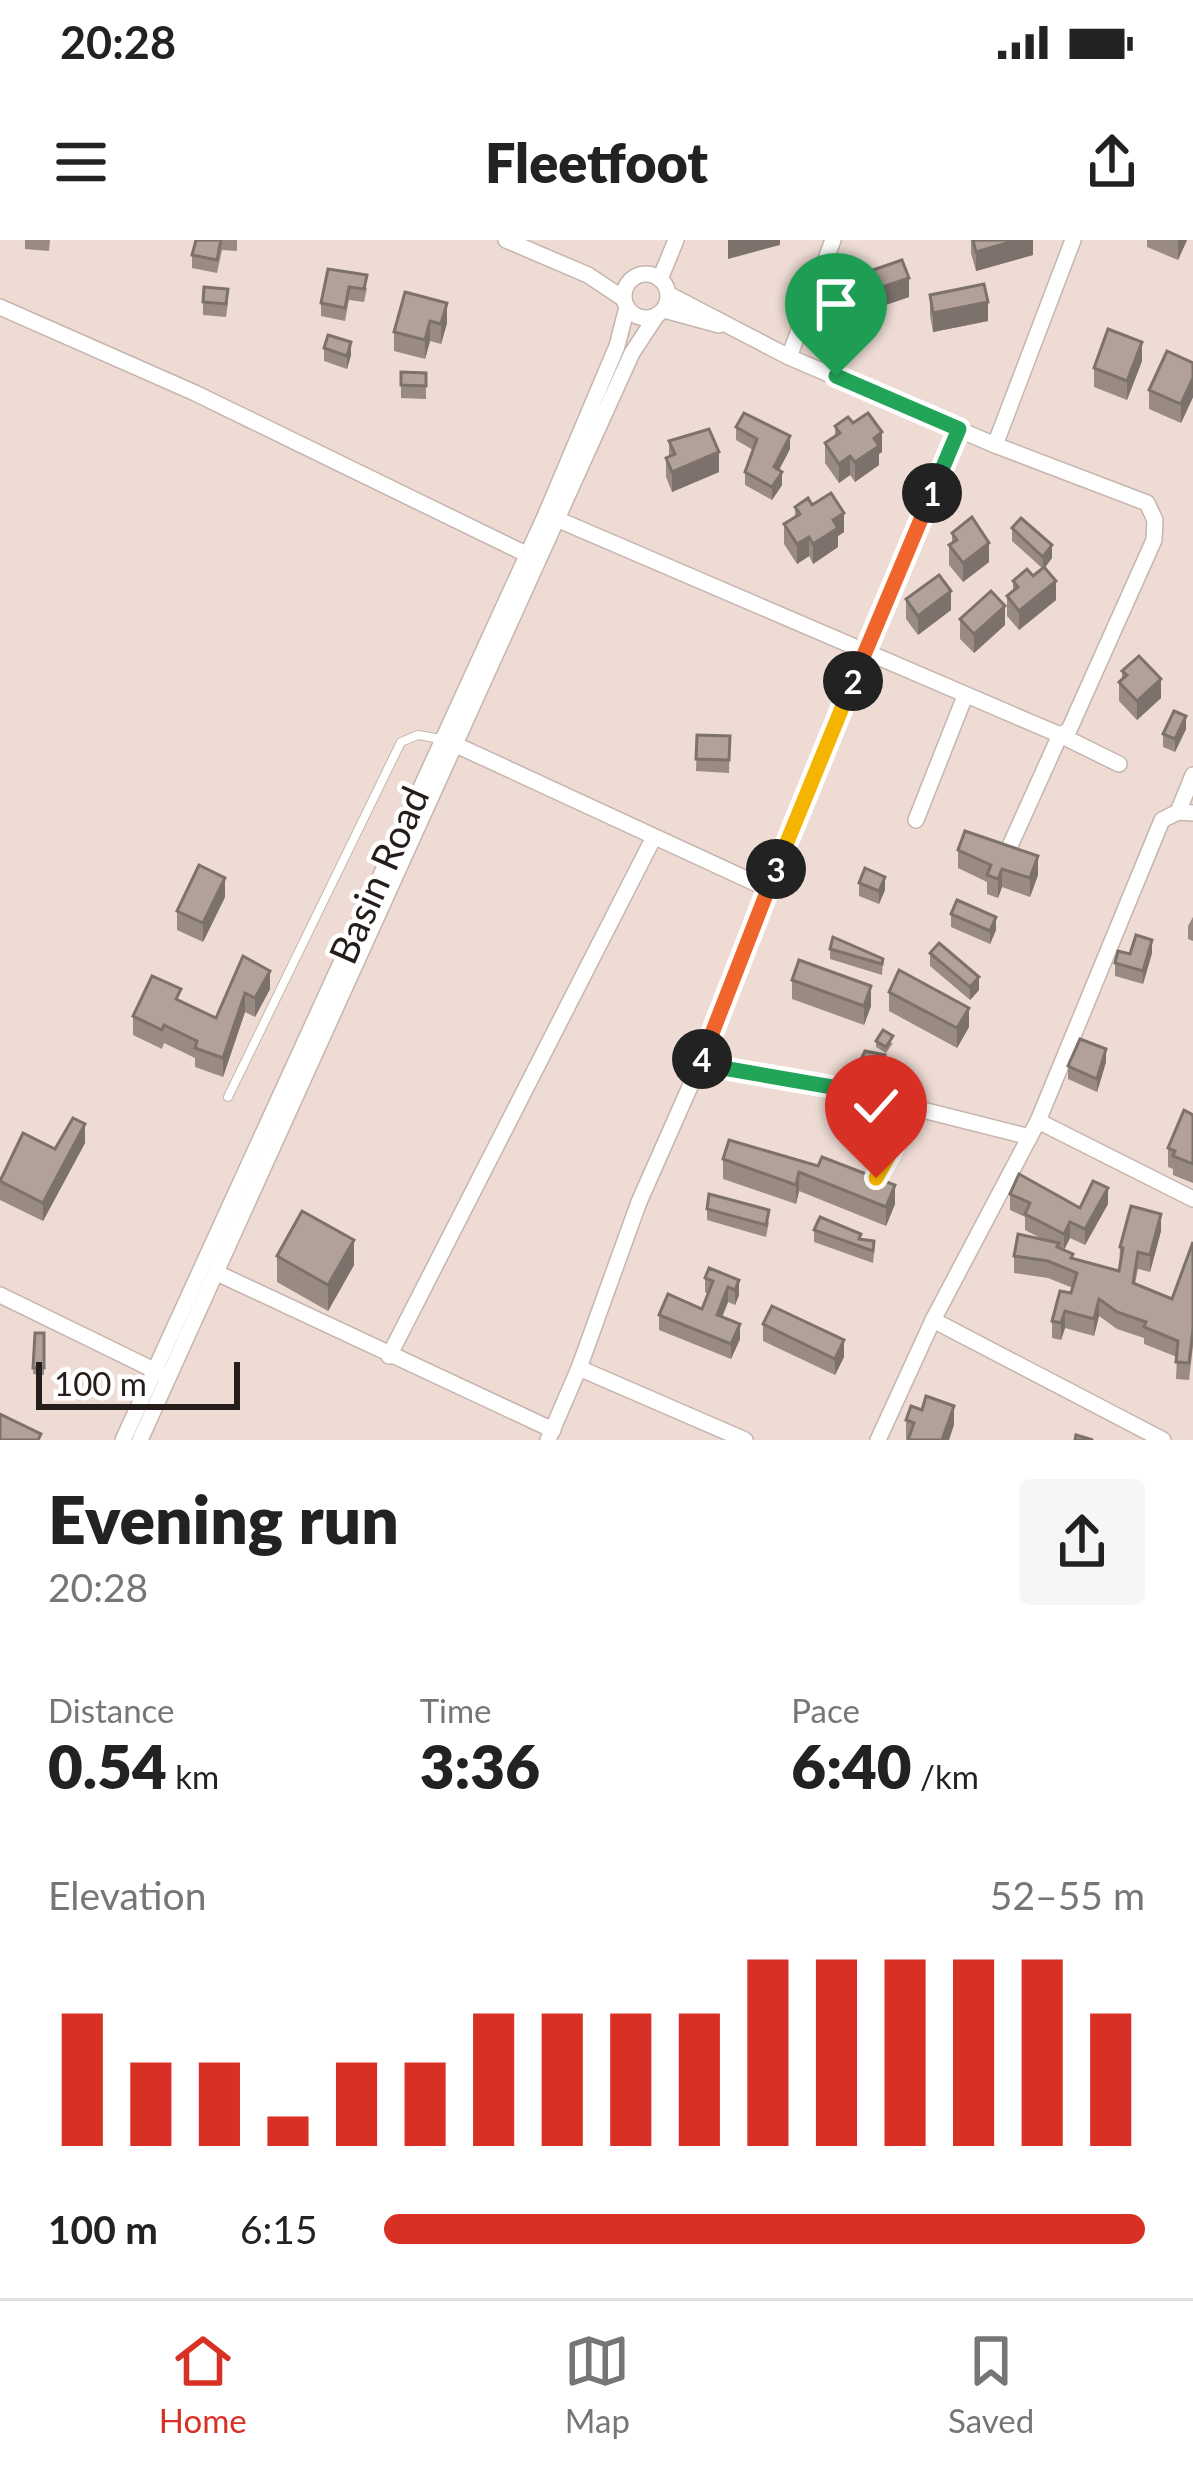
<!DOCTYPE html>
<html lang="en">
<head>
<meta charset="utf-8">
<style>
	:root { --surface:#fff; --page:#f6f6f6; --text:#222; --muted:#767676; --line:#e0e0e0; --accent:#d93025 }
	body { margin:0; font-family:Lato,sans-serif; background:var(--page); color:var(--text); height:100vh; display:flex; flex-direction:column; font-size:45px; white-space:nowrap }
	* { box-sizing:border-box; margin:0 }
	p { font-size:39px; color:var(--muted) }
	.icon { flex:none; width:66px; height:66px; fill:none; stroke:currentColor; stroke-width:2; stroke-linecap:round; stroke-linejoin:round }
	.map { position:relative; height:1200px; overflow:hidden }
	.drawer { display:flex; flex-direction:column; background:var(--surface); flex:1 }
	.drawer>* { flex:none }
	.scale { position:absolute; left:36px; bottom:30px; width:204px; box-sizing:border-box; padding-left:12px; border:6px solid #241d1a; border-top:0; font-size:33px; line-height:42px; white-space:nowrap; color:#241d1a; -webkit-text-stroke:9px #fff; paint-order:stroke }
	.pin { position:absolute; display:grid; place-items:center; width:102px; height:102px; color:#fff; margin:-123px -51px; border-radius:50% 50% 50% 0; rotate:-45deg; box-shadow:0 0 12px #0007 }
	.pin .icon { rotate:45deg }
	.km { position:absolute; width:60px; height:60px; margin:-30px; border-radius:50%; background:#222; color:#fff; font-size:33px; line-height:60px; text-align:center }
	.round { display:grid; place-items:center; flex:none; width:126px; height:126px; border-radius:12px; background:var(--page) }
	.overview { display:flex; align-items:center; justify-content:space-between; height:204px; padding:0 48px }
	h1 { font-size:66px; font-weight:800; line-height:90px }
	.stats { display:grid; grid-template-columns:repeat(3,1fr); gap:18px; height:204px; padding:12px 48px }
	.stats div { display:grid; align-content:center }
	.stats b { font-size:60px; font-weight:800 }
	.stats small { font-size:33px; font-weight:400 }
	.stats p { font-size:33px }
	.chart { height:336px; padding:24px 48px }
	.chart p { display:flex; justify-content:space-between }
	.chart svg { width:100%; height:216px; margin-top:12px; stroke:var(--accent); stroke-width:6 }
	ul { padding:0 48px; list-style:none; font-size:39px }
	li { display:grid; grid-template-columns:192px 144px 1fr; align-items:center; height:90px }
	li i { height:30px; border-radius:15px; background:var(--accent) }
	.status { display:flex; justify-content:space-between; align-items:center; height:84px; padding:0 60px; background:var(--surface); direction:ltr }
	.status svg { height:33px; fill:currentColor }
	header { display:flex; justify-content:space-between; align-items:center; height:156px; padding:0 48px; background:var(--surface); font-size:54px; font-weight:800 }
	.dock { display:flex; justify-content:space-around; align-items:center; height:168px; border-top:3px solid var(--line); background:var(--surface); font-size:33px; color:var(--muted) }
	.dock a { display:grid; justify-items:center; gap:6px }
	.dock .current { color:var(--accent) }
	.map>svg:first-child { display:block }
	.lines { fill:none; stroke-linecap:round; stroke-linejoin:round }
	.lane-casing { stroke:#c6b5ac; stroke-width:10 }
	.street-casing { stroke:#c6b5ac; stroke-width:18 }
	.lane { stroke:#fff; stroke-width:8 }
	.street { stroke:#fff; stroke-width:15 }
	.wall { fill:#998a84 }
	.shaded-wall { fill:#7d716b }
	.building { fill:#b2a199; stroke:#7d716b; stroke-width:3 }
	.split-1-casing { stroke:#fff; stroke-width:24 }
	.split-2-casing { stroke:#fff; stroke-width:24 }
	.split-3-casing { stroke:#fff; stroke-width:24 }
	.split-4-casing { stroke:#fff; stroke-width:24 }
	.split-5-casing { stroke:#fff; stroke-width:24 }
	.split-6-casing { stroke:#fff; stroke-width:24 }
	.split-1 { stroke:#22a559; stroke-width:15 }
	.split-2 { stroke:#f0652b; stroke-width:15 }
	.split-3 { stroke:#f5b400; stroke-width:15 }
	.split-4 { stroke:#f0652b; stroke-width:15 }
	.split-5 { stroke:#22a559; stroke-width:15 }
	.split-6 { stroke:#f5b400; stroke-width:15 }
	.labels { text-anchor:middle; stroke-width:9; stroke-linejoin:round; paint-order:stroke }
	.street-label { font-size:39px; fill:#241d1a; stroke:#fff }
</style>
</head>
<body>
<div class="status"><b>20:28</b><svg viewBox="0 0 49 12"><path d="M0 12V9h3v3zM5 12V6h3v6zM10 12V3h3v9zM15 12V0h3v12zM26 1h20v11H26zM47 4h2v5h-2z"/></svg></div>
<header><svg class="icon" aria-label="menu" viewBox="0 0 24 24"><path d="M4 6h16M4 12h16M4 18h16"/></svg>Fleetfoot<svg class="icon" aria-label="share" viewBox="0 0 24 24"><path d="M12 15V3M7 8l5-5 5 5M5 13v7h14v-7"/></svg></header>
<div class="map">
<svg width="1193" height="1200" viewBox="0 0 1193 1200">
	<rect width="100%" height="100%" fill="#eedcd4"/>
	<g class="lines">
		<g class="lane-casing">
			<polyline id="lane" points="228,857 401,502 418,495 441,499"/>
		</g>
		<g class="street-casing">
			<g id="street">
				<polyline points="506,0 588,35 624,59"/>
				<circle cx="646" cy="56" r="22"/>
				<polyline points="660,39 676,0"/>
				<polyline points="668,54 789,117 995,205 1147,263 1155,280 1154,300 1069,490 1060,495 1009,608"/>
				<polyline points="0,67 195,153 526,314"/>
				<polyline points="664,70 719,85"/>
				<polyline points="789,117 833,0"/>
				<polyline points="995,205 1073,0"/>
				<polyline points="559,280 1060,495 1119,524"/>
				<polyline points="454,504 768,649"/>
				<polyline points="1178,572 1193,535"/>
				<polyline points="916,580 965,456"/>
				<path d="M700,824L867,853C922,866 894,905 876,938"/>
				<polyline points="891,862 1030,897"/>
				<polyline points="1038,881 1193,959"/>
				<polyline points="217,1033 553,1190"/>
				<polyline points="0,1055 160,1133"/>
				<polyline points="933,1080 1163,1200"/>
				<polyline points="389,1116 654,597"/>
				<polyline points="579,1128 745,1200"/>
				<polyline points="123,1200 546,274 617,106 627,67"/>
				<polyline points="140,1200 632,113 657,75"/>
				<polyline points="548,1200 579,1128 639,962 700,824 864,413 959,189"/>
				<polyline points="878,1200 933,1080 1038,881 1162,580 1178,572 1193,573"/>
			</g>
		</g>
		<use href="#lane" class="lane"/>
		<use href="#street" class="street"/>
	</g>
	<g class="wall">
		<polygon points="25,0 50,0 49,11 25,9"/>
		<polygon points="196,0 237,0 237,11 222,10 217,33 192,28 192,15"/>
		<polygon points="971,0 1033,0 1033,15 976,31 971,13"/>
		<polygon points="1147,0 1187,0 1178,20 1147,7"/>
		<polygon points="328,29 367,48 364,62 349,60 345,81 321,76 321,63"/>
		<polygon points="853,37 909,57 859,74 853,56"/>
		<polygon points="405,52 447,83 441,104 430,101 425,119 394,111 394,92"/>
		<polygon points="930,55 988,81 933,92 930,75"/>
		<polygon points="203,62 228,62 226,77 203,75"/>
		<polygon points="324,108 351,115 347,129 324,121"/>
		<polygon points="1142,121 1127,160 1094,147 1094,128"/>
		<polygon points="1193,123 1193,157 1181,183 1149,169 1149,150"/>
		<polygon points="401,132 426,146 426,159 401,158"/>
		<polygon points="853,183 882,212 879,214 879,225 855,242 850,235 839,243 825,223 825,203 835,196 835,186"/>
		<polygon points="736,187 790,209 779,230 782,245 772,260 745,245 745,232 753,210 736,200"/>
		<polygon points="669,201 719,232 672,252 666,237 666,218 669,217"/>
		<polygon points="812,265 844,292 838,296 838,307 813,324 809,316 797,324 784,304 784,284 795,277 795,267"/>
		<polygon points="1012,288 1052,318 1045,328 1056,360 1019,390 1007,376 1007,356 1013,351 1013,341 1033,336 1042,328 1012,301"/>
		<polygon points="952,293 989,322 963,342 949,325 949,305 952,303"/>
		<polygon points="906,359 951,370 918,395 906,379"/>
		<polygon points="960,379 1005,385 974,413 960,399"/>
		<polygon points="1122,431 1161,458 1137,480 1119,461 1119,442 1122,439"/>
		<polygon points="1186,489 1175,512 1163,507 1163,494"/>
		<polygon points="697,495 730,496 729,533 696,531"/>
		<polygon points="958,610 1038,635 1030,657 1002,647 998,658 987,654 987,642 958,628"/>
		<polygon points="859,643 885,650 879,664 859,656"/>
		<polygon points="225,657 203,702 177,690 177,671"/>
		<polygon points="951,674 996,690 990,704 951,687"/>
		<polygon points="1193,677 1193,701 1188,699 1188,686"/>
		<polygon points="830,709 883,719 882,735 830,719"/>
		<polygon points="930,713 979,750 970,760 930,726"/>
		<polygon points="1152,713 1143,744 1115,736 1115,723 1130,714"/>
		<polygon points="243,716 270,749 255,777 245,772 223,837 195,827 195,818 164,803 162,809 133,795 133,776 181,761 216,778"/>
		<polygon points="792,740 871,766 864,785 792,759"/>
		<polygon points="889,752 969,787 957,808 889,771"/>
		<polygon points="876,801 893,803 886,813 876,807"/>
		<polygon points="1106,822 1097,852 1068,839 1068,826"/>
		<polygon points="858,826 885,828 881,845 858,839"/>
		<polygon points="1193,875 1193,943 1173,935 1173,929 1168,927 1168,908"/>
		<polygon points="729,900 895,964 886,986 799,951 796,964 723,939 723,919"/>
		<polygon points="85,903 43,981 0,960 0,940 55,909"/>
		<polygon points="1010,954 1080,968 1108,964 1085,1005 1070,998 1064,1010 1073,1018 1119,1031 1120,1007 1161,991 1150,1032 1138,1029 1135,1044 1172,1059 1193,1002 1193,1106 1189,1140 1176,1139 1177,1117 1144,1104 1144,1098 1117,1089 1099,1076 1094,1096 1065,1088 1061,1100 1052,1098 1052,1081 1071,1053 1073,1048 1048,1038 1014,1033 1014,1016 1042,999 1025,990 1025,977 1010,970"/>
		<polygon points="707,969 769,982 766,997 707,980"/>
		<polygon points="814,990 861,999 874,1013 873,1023 814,1002"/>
		<polygon points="277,1016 354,1025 328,1071 277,1042"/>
		<polygon points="705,1038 739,1040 739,1055 735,1065 728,1062 722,1077 740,1099 731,1119 659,1090 659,1075 702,1069 708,1054 705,1052"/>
		<polygon points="763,1084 844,1117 835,1135 763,1101"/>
		<polygon points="35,1093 44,1093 44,1135 33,1134"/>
		<polygon points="906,1180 954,1185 908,1200 906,1199"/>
	</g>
	<g class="shaded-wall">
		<polygon points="728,0 780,0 780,5 728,19"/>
		<polygon points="1017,0 1033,0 1033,15 976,31 976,12"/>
		<polygon points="1178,0 1187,0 1178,20"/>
		<polygon points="909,38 909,57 859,74 859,55"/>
		<polygon points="988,62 988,81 933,92 933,73"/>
		<polygon points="447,63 447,83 441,104 441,84"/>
		<polygon points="430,81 430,101 425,119 425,100"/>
		<polygon points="351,102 351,115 347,129 347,116"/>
		<polygon points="1142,102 1142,121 1127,160 1127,141"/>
		<polygon points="1193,138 1193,157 1181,183 1181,164"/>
		<polygon points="882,192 882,212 879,214 879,225 855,242 855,222 874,198"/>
		<polygon points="790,196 790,209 774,239 774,227"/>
		<polygon points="719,212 719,232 672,252 672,232"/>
		<polygon points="850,216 850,235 839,243 839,224"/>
		<polygon points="782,232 782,245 772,260 772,247"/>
		<polygon points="844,273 844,292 838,296 838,307 813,324 813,304 833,280"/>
		<polygon points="809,297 809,316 797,324 797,304"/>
		<polygon points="989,303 989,322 963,342 963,323"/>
		<polygon points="1052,305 1052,318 1043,329 1043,317"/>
		<polygon points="1056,341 1056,360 1019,390 1019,371"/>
		<polygon points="951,351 951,370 918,395 918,376"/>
		<polygon points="1005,366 1005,385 974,413 974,394"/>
		<polygon points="1161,439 1161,458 1137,480 1137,461"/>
		<polygon points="1186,476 1186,489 1175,512 1175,499"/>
		<polygon points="1038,616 1038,635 1030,657 1030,638"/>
		<polygon points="1002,629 1002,647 998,658 998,639"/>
		<polygon points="885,637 885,650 879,664 879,651"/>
		<polygon points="225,638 225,657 203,702 203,683"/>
		<polygon points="996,677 996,690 990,704 990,691"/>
		<polygon points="1152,700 1152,713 1143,744 1143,731"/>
		<polygon points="270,731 270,749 255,777 255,758"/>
		<polygon points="979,737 979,750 970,760 970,747"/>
		<polygon points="871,746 871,766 864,785 864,766"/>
		<polygon points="245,753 245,772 223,837 223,818"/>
		<polygon points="969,768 969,787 957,808 957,788"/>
		<polygon points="1106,809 1106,822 1097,852 1097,839"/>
		<polygon points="85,884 85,903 43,981 43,963"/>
		<polygon points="799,932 799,951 796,964 796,945"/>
		<polygon points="895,945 895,964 886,986 886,967"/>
		<polygon points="1108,948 1108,964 1085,1005 1085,989"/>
		<polygon points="1161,974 1161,991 1150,1032 1150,1015"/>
		<polygon points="1070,982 1070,998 1064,1010 1064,994"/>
		<polygon points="354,1000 354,1025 328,1071 328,1045"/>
		<polygon points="739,1040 739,1055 735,1065 735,1050"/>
		<polygon points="728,1047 728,1062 717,1090 717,1075"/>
		<polygon points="1099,1059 1099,1076 1094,1096 1094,1079"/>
		<polygon points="1065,1071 1065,1088 1061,1100 1061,1083"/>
		<polygon points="740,1084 740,1099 731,1119 731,1104"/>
		<polygon points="844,1100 844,1117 835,1135 835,1119"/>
		<polygon points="954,1166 954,1185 949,1200 942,1200"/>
	</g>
	<g class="building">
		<polygon points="196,0 221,0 217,20 192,15"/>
		<polygon points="973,0 1017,0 976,12"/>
		<polygon points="902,20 909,38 859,55 853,37"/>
		<polygon points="328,29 367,35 364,49 349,47 345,68 321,63"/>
		<polygon points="984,44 988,62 933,73 930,55"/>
		<polygon points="204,47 228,49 226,64 203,62"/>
		<polygon points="405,52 447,63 441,84 430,81 425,100 394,92"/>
		<polygon points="1108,89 1142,102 1127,141 1094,128"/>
		<polygon points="328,95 351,102 347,116 324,108"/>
		<polygon points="1167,111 1193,123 1193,138 1181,164 1149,150"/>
		<polygon points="401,132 426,133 426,146 401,145"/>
		<polygon points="744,173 790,196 774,227 782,232 772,247 745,232 757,199 736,187"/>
		<polygon points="868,173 882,192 874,198 879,206 855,222 850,216 839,224 825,203 840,193 835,186 848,177 853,183"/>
		<polygon points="709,189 719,212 672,232 666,218 675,214 669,201"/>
		<polygon points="831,253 844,273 833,280 838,288 813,304 809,297 797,304 784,284 800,274 795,267 808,258 812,265"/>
		<polygon points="972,277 989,303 963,323 949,305 957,300 952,293"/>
		<polygon points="1021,278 1052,305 1043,317 1012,288"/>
		<polygon points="1044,327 1056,341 1019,371 1007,356 1018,347 1013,341 1027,329 1033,336"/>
		<polygon points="939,335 951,351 918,376 906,359"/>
		<polygon points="991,351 1005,366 974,394 960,379"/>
		<polygon points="1139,416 1161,439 1137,461 1119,442 1127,435 1122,431"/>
		<polygon points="1174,471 1186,476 1175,499 1163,494"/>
		<polygon points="697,495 730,496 729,520 696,519"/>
		<polygon points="965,591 1038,616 1030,638 1002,629 998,639 987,635 991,625 958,610"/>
		<polygon points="199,625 225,638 203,683 177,671"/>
		<polygon points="865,628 885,637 879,651 859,643"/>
		<polygon points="957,660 996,677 990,691 951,674"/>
		<polygon points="1136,695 1152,700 1143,731 1115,723 1118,711 1130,714"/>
		<polygon points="833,697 883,719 882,724 830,709"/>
		<polygon points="939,703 979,737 970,747 930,713"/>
		<polygon points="243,716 270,731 255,758 245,753 223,818 195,808 197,801 164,785 162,790 133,776 152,736 181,749 176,759 216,778"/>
		<polygon points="799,720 871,746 864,766 792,740"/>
		<polygon points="899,730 969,768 957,788 889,752"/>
		<polygon points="883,790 893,796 886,807 876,801"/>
		<polygon points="1080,799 1106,809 1097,839 1068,826"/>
		<polygon points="865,811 885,815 881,832 858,826"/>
		<polygon points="1184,870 1193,875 1193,924 1173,916 1175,911 1168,908"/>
		<polygon points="73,878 85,884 43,963 0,941 23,893 55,909"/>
		<polygon points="729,900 818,926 822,917 895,945 886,967 799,932 796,945 723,919"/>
		<polygon points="1019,934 1080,968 1093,941 1108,948 1085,989 1070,982 1064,994 1025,974 1030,963 1010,954"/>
		<polygon points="709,954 769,970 766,985 707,969"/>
		<polygon points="1131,966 1161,974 1150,1015 1138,1012 1133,1043 1172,1059 1193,1002 1193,1089 1189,1123 1176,1122 1178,1101 1144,1087 1146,1082 1117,1072 1099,1059 1094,1079 1065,1071 1061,1083 1052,1081 1060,1051 1071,1053 1077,1033 1048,1021 1014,1016 1018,994 1059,1003 1057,1007 1073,1014 1071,1018 1119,1031 1123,1008 1120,1007"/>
		<polygon points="302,971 354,1000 328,1045 277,1016"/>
		<polygon points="820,977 861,994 859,999 874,1001 873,1011 814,990"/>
		<polygon points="709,1028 739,1040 735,1050 728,1047 717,1075 740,1084 731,1104 659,1075 668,1054 702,1069 713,1041 705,1038"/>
		<polygon points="772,1066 844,1100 835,1119 763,1084"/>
		<polygon points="35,1093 44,1093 44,1128 33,1128"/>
		<polygon points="926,1156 954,1166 942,1200 908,1200 914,1183 906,1180 911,1166 922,1170"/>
		<polygon points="0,1174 41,1194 38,1200 0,1200"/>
		<polygon points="1076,1195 1093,1200 1075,1200"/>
	</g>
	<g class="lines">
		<g class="split-1-casing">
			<polyline id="split-1" points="836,136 959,189 932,253"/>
		</g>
		<g class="split-2-casing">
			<polyline id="split-2" points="853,441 932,253"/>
		</g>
		<g class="split-3-casing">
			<polyline id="split-3" points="776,629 853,441"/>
		</g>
		<g class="split-4-casing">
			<polyline id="split-4" points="702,819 776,629"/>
		</g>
		<g class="split-5-casing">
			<polyline id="split-5" points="702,819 700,824 867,853 892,865"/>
		</g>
		<g class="split-6-casing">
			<path id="split-6" d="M876,938C889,913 909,891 892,865"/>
		</g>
		<use href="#split-1" class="split-1"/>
		<use href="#split-2" class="split-2"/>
		<use href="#split-3" class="split-3"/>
		<use href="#split-4" class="split-4"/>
		<use href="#split-5" class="split-5"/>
		<use href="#split-6" class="split-6"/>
	</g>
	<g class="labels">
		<g class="street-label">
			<text transform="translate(379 635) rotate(-66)" y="14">Basin Road</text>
		</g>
	</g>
</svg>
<div class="scale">100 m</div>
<div class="pin" style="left:836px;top:136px;background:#1e9e55"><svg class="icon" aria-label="arrive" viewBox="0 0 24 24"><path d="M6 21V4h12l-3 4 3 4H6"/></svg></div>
<div class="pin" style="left:876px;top:938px;background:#d93025"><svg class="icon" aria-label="check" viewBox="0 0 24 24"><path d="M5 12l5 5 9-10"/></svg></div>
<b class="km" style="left:932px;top:253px">1</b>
<b class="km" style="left:853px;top:441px">2</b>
<b class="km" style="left:776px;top:629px">3</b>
<b class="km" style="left:702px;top:819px">4</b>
</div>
<section class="drawer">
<div class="overview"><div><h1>Evening run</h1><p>20:28</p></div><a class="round"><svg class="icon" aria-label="share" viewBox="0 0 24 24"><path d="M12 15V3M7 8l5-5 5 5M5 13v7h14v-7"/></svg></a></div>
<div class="stats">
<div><p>Distance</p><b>0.54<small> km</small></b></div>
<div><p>Time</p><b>3:36</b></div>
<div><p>Pace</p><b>6:40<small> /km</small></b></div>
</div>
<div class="chart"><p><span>Elevation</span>52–55 m</p>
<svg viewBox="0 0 160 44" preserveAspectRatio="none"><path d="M5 44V17M15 44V27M25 44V27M35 44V38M45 44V27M55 44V27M65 44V17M75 44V17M85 44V17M95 44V17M105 44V6M115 44V6M125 44V6M135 44V6M145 44V6M155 44V17"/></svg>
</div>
<ul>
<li><b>100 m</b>6:15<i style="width:100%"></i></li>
</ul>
</section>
<nav class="dock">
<a class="current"><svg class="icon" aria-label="home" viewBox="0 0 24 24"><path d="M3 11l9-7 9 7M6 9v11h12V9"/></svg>Home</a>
<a><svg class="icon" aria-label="map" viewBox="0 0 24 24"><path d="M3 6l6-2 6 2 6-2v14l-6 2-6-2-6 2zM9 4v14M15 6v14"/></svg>Map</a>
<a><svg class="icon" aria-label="saved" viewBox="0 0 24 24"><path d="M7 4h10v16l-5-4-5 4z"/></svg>Saved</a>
</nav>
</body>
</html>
